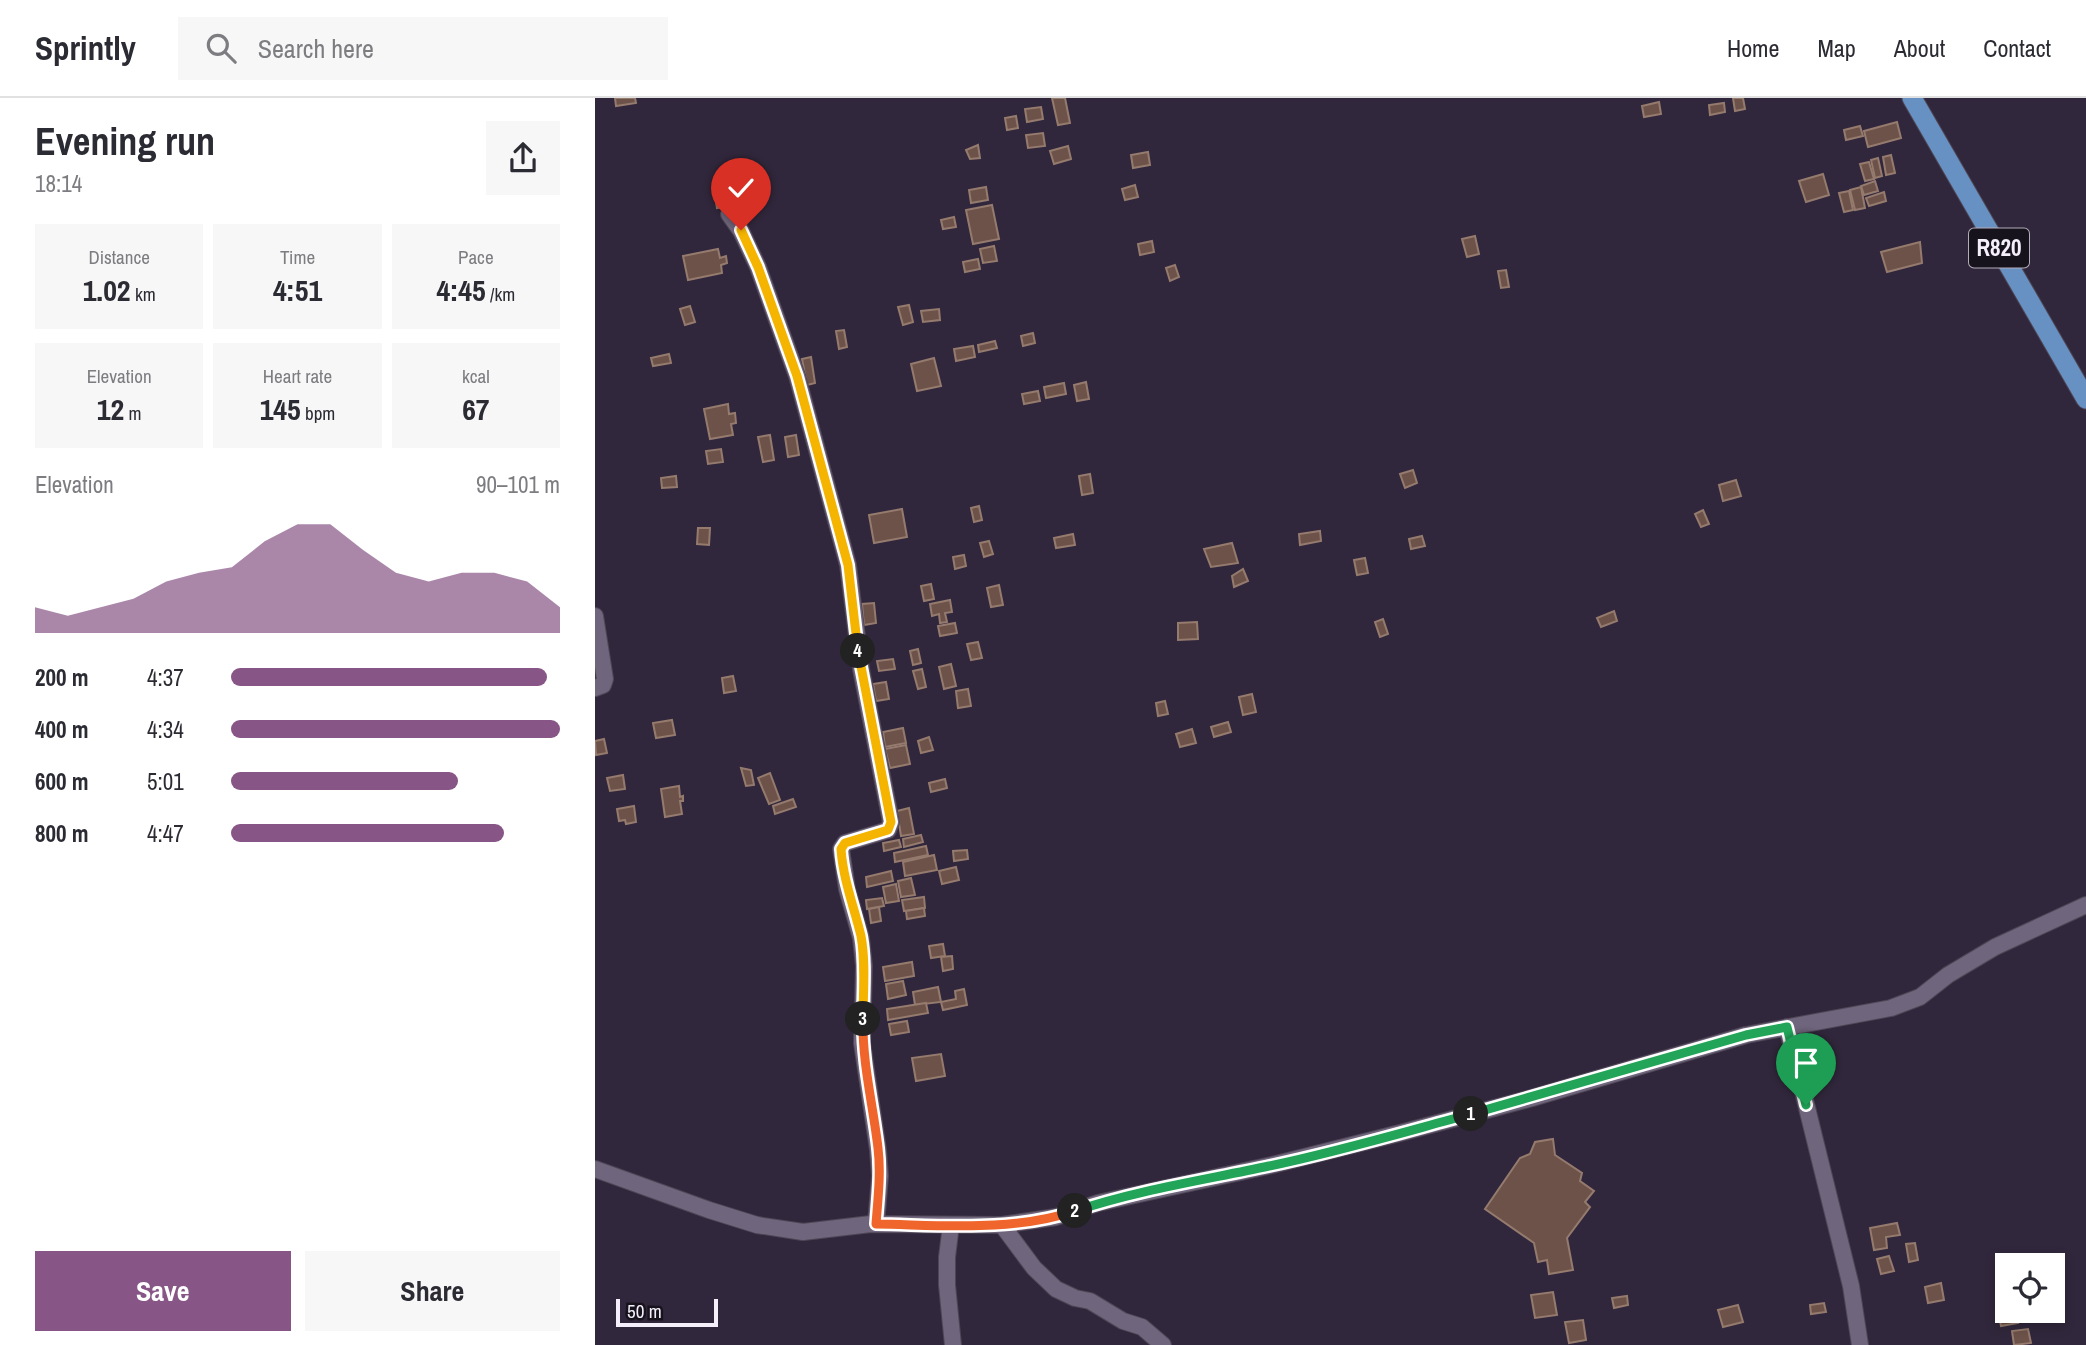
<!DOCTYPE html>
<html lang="en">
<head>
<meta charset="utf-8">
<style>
	:root { --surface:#fff; --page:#f7f7f7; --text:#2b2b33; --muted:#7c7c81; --line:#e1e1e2; --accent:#875586 }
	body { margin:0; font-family:"Archivo Narrow",sans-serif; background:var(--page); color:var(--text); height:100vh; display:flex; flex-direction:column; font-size:26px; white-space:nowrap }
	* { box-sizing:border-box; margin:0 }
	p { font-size:23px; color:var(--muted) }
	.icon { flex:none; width:38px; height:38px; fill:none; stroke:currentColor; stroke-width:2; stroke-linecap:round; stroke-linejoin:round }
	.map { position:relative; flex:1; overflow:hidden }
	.details { display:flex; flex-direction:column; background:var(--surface); width:595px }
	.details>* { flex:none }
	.fabs { position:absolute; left:1400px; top:1155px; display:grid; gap:14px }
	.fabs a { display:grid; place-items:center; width:70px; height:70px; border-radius:0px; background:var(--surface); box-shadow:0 4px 10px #0003; font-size:35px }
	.scale { position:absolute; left:21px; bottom:18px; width:102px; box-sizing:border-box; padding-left:7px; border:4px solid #f5effc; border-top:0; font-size:19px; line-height:24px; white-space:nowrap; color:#f5effc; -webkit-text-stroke:5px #17131c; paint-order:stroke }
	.pin { position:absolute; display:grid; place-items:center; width:60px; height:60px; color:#fff; margin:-72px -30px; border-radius:50% 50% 50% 0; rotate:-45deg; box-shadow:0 0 7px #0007 }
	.pin .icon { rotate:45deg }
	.km { position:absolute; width:35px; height:35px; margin:-18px; border-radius:50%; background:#222; color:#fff; font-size:19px; line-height:35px; text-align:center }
	.round { display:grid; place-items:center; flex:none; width:74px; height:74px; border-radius:0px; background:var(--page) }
	.headline { display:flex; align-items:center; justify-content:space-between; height:119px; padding:0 35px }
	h1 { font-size:38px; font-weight:800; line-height:52px }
	.stats { display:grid; grid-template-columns:repeat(3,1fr); gap:10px; height:119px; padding:7px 35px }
	.stats div { display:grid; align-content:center; border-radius:0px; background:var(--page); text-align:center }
	.stats b { font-size:30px; font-weight:800 }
	.stats small { font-size:19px; font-weight:400 }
	.stats p { font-size:19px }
	.chart { height:196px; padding:14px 35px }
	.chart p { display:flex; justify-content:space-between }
	.chart svg { width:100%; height:126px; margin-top:7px; fill:var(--accent); opacity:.7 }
	.action { display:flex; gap:14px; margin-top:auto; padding:14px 35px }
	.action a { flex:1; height:80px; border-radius:0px; background:var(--accent); color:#fff; font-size:28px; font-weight:800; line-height:80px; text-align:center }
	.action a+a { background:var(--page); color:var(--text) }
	ul { padding:0 35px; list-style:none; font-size:23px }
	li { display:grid; grid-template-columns:112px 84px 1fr; align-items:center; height:52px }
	li i { height:18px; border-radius:9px; background:var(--accent) }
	header { display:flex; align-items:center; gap:42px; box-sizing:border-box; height:98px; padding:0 35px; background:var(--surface); border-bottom:2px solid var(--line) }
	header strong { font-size:33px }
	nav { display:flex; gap:38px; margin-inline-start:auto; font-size:24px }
	.search { width:490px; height:63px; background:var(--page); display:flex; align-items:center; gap:18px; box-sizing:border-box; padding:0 24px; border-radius:0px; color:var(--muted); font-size:26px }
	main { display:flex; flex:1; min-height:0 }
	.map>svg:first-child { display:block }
	.building { fill:#6c5248; stroke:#957a6e; stroke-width:2 }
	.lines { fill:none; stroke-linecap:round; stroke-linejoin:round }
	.minor-casing { stroke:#4e4656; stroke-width:18 }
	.primary-casing { stroke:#4e4656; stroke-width:21 }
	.minor { stroke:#6f657c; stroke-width:16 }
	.primary { stroke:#6791c2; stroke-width:19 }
	.split-1-casing { stroke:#fff; stroke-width:14 }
	.split-2-casing { stroke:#fff; stroke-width:14 }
	.split-3-casing { stroke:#fff; stroke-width:14 }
	.split-4-casing { stroke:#fff; stroke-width:14 }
	.split-5-casing { stroke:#fff; stroke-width:14 }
	.split-1 { stroke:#22a559; stroke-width:9 }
	.split-2 { stroke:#22a559; stroke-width:9 }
	.split-3 { stroke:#f0652b; stroke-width:9 }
	.split-4 { stroke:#f5b400; stroke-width:9 }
	.split-5 { stroke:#f5b400; stroke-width:9 }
	.labels { text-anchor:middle; stroke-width:5; stroke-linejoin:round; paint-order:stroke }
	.shield { fill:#17131c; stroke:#b2adb9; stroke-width:2 }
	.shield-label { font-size:23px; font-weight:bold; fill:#f5effc }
</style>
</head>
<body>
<header>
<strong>Sprintly</strong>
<div class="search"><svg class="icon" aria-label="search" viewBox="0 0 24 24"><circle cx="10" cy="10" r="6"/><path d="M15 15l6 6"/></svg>Search here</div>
<nav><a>Home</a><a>Map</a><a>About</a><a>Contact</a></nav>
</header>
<main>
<section class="details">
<div class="headline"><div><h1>Evening run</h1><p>18:14</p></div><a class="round"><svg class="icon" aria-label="share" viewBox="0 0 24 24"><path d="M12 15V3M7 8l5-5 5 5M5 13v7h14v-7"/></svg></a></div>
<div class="stats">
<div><p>Distance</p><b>1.02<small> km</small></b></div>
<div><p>Time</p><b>4:51</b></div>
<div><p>Pace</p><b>4:45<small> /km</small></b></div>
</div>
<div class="stats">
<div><p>Elevation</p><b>12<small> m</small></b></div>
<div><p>Heart rate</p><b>145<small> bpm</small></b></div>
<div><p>kcal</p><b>67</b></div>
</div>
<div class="chart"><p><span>Elevation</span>90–101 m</p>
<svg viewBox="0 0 160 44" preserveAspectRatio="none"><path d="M0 44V35L10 38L20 35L30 32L40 26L50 23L60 21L70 12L80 6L90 6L100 15L110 23L120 26L130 23L140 23L150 26L160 35V44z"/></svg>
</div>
<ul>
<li><b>200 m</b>4:37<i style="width:96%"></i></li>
<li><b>400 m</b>4:34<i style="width:100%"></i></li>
<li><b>600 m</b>5:01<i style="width:69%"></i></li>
<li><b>800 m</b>4:47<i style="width:83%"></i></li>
</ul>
<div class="action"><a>Save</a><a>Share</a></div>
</section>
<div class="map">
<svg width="1491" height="1247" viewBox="0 0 1491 1247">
	<rect width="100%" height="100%" fill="#31273c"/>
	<g class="building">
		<polygon points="20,0 40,0 41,5 21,8"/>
		<polygon points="457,0 470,0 475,25 463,27"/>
		<polygon points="1138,0 1148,0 1150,11 1140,13"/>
		<polygon points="1064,4 1066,16 1049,19 1047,8"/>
		<polygon points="1129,5 1130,14 1115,17 1114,7"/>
		<polygon points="446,9 448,21 432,24 430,11"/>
		<polygon points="421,18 423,30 412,32 410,20"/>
		<polygon points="1302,24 1306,40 1273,49 1269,33"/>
		<polygon points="1265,28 1268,38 1251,42 1249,32"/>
		<polygon points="448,35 450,48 433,50 431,37"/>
		<polygon points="383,47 385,60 375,61 371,52"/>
		<polygon points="473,48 476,61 459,66 455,53"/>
		<polygon points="553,54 555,67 538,70 536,57"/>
		<polygon points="1296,57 1300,75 1291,77 1288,59"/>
		<polygon points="1283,60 1287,78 1280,80 1276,62"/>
		<polygon points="1274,64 1279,81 1270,83 1265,66"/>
		<polygon points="1228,76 1234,97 1211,104 1204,83"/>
		<polygon points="1280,83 1283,93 1269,97 1266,88"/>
		<polygon points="540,87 543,99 530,102 527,91"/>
		<polygon points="391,89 393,102 376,105 374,92"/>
		<polygon points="1266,89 1270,110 1260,112 1255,92"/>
		<polygon points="1254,93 1258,112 1249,114 1244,95"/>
		<polygon points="1289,94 1291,103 1274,108 1271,100"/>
		<polygon points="132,96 135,108 122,110 120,98"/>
		<polygon points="397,107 404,141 378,146 371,112"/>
		<polygon points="359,119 361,129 348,131 346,122"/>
		<polygon points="880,138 884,156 872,159 867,141"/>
		<polygon points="557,143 559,154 545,157 543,146"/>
		<polygon points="1325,144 1327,165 1292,174 1286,154"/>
		<polygon points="399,148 402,163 388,165 385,151"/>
		<polygon points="123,151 125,160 131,158 132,165 126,167 127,175 93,182 88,158"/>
		<polygon points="383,161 385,171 370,174 368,164"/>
		<polygon points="580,167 584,179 575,183 571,170"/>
		<polygon points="911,172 914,189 906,190 903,173"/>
		<polygon points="314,207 318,224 308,227 303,209"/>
		<polygon points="95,208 100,224 90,227 85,211"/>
		<polygon points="344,211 345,222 328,224 326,213"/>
		<polygon points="249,232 252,249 244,251 241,233"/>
		<polygon points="438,235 440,245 428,248 426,238"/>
		<polygon points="400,243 402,250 384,254 383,247"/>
		<polygon points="378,248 380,259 361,263 359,251"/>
		<polygon points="74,256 76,265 58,268 56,260"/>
		<polygon points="216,259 220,285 212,287 207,261"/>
		<polygon points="339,260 346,288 322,293 316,266"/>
		<polygon points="491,284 494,301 482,303 479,287"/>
		<polygon points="469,285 471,296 451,300 449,289"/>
		<polygon points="443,293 445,303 429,306 427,296"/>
		<polygon points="133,306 134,316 140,315 141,325 136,326 138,337 115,341 109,311"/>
		<polygon points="175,337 179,362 168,364 163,339"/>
		<polygon points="201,337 204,357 193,359 190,339"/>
		<polygon points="126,351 128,364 113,366 111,353"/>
		<polygon points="818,372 822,385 810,390 805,376"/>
		<polygon points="495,376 498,395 487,397 484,378"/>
		<polygon points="81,378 82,389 67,390 66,380"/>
		<polygon points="1141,382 1146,398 1128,403 1124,387"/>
		<polygon points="384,408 387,422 379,424 376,410"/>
		<polygon points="307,411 312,439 279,445 274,417"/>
		<polygon points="1108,412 1114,426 1106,429 1100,416"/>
		<polygon points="103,430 115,430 114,447 102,446"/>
		<polygon points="725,433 726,443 705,447 704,436"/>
		<polygon points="478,436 480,447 461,450 459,440"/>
		<polygon points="827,438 830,448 816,451 814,441"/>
		<polygon points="394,443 398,456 389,459 385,445"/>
		<polygon points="637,445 643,465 616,469 609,451"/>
		<polygon points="369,457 371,468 360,471 358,459"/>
		<polygon points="770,460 773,475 762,477 759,462"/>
		<polygon points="648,471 653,483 639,489 637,478"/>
		<polygon points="336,486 339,501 329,503 326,488"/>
		<polygon points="404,487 408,507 396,509 392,490"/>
		<polygon points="355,502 357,514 350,515 352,524 345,525 344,516 337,518 335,506"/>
		<polygon points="279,505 281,525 269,527 267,506"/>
		<polygon points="1019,513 1022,523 1006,529 1002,520"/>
		<polygon points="788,521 793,536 785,539 780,524"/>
		<polygon points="602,524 603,541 583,542 583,525"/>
		<polygon points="360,525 362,535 345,538 343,528"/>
		<polygon points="383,544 387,560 376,562 372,546"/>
		<polygon points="323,551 326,565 318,567 315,553"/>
		<polygon points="298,561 300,571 284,573 282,563"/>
		<polygon points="356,566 361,588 349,591 344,569"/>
		<polygon points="327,571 331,589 323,591 318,573"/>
		<polygon points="138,578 141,593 129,595 127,580"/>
		<polygon points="291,584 294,601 281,603 278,586"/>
		<polygon points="373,591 376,608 363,610 361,593"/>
		<polygon points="657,596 661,614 648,617 644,599"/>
		<polygon points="570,603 573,616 563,618 561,605"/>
		<polygon points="77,622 80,637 61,640 58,625"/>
		<polygon points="633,624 636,634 619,639 616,629"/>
		<polygon points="308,630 311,645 290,649 288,634"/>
		<polygon points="597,631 601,645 585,649 581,636"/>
		<polygon points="334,639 338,652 326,655 323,643"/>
		<polygon points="9,641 12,655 1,657 0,643"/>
		<polygon points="311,647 315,666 295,670 290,651"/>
		<polygon points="146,670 156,672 159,687 151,688"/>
		<polygon points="175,675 185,702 174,706 163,680"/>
		<polygon points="28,677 30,691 15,693 12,680"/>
		<polygon points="350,681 352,690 336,694 334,685"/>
		<polygon points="84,688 85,699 88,698 88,703 85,703 87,716 70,719 66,691"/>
		<polygon points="198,701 201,709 180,716 178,708"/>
		<polygon points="39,708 41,724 31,726 30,722 24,723 22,711"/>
		<polygon points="314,710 319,736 306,738 302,713"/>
		<polygon points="326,737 328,744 309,749 308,741"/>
		<polygon points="304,742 306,749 289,753 288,745"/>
		<polygon points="331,748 333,757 300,764 299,755"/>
		<polygon points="372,752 373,761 359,763 358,753"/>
		<polygon points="339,757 342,772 310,778 308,764"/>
		<polygon points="361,769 364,782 347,786 344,773"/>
		<polygon points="296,773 298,783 272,789 271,779"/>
		<polygon points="316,780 320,797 306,799 303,783"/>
		<polygon points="301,786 304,803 291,805 288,789"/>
		<polygon points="329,799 330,810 309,813 307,802"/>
		<polygon points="287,800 289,808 272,811 271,802"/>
		<polygon points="284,809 286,823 276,825 274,811"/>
		<polygon points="329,810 330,818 312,821 311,813"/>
		<polygon points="348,846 350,858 336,860 334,848"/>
		<polygon points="357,858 358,871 348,873 346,859"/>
		<polygon points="317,864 319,878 290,883 288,869"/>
		<polygon points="308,883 311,897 293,901 291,886"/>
		<polygon points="343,889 346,904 320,907 318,894"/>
		<polygon points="369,891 372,907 348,912 346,904 361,901 360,893"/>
		<polygon points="331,905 333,915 293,922 292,911"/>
		<polygon points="312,923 314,934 296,937 294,926"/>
		<polygon points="346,956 350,978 321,983 317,960"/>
		<polygon points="958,1041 960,1057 987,1075 985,1083 999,1093 990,1104 995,1109 972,1140 978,1172 954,1176 952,1162 943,1164 939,1145 890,1111 925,1060 935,1056 940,1044"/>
		<polygon points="1302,1125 1305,1137 1291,1139 1292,1150 1279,1152 1275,1130"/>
		<polygon points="1320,1145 1323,1162 1314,1164 1311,1146"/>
		<polygon points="1294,1158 1299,1173 1286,1176 1282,1161"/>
		<polygon points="1346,1185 1349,1202 1333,1205 1330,1189"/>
		<polygon points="958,1194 962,1217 940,1220 936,1197"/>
		<polygon points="1032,1198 1033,1207 1019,1210 1017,1200"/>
		<polygon points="1229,1205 1231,1214 1216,1216 1215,1207"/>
		<polygon points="1143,1207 1148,1224 1128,1229 1123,1212"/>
		<polygon points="1420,1214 1423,1225 1406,1228 1404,1218"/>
		<polygon points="988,1222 991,1242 974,1245 970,1224"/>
		<polygon points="1433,1231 1436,1245 1419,1247 1417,1233"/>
	</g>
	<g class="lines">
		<g class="minor-casing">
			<g id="minor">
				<polyline points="134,116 146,133 163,169 202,278 253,467 266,571 296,724 293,732 250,745 246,751 252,791 266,840 269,868 267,945 283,1052 285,1078 281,1126"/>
				<polyline points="0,518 10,581 8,587 0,590"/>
				<polyline points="1192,929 1256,1188 1265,1247"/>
				<polyline points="0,1071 114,1112 162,1127 208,1134 276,1126 407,1127 461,1119 503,1105 677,1067 805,1035 937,1000 1151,937 1296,910 1325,899 1353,877 1400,849 1491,807"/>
				<polyline points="356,1127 352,1159 352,1187 358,1247"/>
				<polyline points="407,1127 439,1170 461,1191 480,1200 495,1203 528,1223 547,1229 568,1247"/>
			</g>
		</g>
		<g class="primary-casing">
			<polyline id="primary" points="1317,0 1491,301"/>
		</g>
		<use href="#minor" class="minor"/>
		<use href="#primary" class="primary"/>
	</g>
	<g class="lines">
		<g class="split-1-casing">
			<polyline id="split-1" points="876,1016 1151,937 1192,929 1211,1007"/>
		</g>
		<g class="split-2-casing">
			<path id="split-2" d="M480,1113C543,1092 609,1082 674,1068C742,1054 809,1034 876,1016"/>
		</g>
		<g class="split-3-casing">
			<path id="split-3" d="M268,921C267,964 278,1007 283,1050C286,1075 283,1100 281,1126C347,1127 417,1134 480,1113"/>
		</g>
		<g class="split-4-casing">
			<path id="split-4" d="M263,553L296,724L293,732L250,745L246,751C248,781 259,809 266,838C271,865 268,894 268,921"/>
		</g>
		<g class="split-5-casing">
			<polyline id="split-5" points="146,132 163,169 202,278 253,467 263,553"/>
		</g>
		<use href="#split-1" class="split-1"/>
		<use href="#split-2" class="split-2"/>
		<use href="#split-3" class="split-3"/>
		<use href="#split-4" class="split-4"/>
		<use href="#split-5" class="split-5"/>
	</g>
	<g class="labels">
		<rect class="shield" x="1374" y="130.5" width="60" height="39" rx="5"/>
		<g class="shield-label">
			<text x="1404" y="158">R820</text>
		</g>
	</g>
</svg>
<div class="fabs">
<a><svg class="icon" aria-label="locate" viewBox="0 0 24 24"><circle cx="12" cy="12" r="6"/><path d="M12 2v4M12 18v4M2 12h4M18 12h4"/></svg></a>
</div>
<div class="scale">50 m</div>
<div class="pin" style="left:1211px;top:1007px;background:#1e9e55"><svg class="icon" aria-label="arrive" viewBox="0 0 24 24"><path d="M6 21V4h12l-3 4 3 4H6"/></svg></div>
<div class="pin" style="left:146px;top:132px;background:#d93025"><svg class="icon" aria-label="check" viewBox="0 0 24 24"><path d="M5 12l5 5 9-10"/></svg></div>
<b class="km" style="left:876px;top:1016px">1</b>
<b class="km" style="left:480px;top:1113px">2</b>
<b class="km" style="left:268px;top:921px">3</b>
<b class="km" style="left:263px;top:553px">4</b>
</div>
</main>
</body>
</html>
